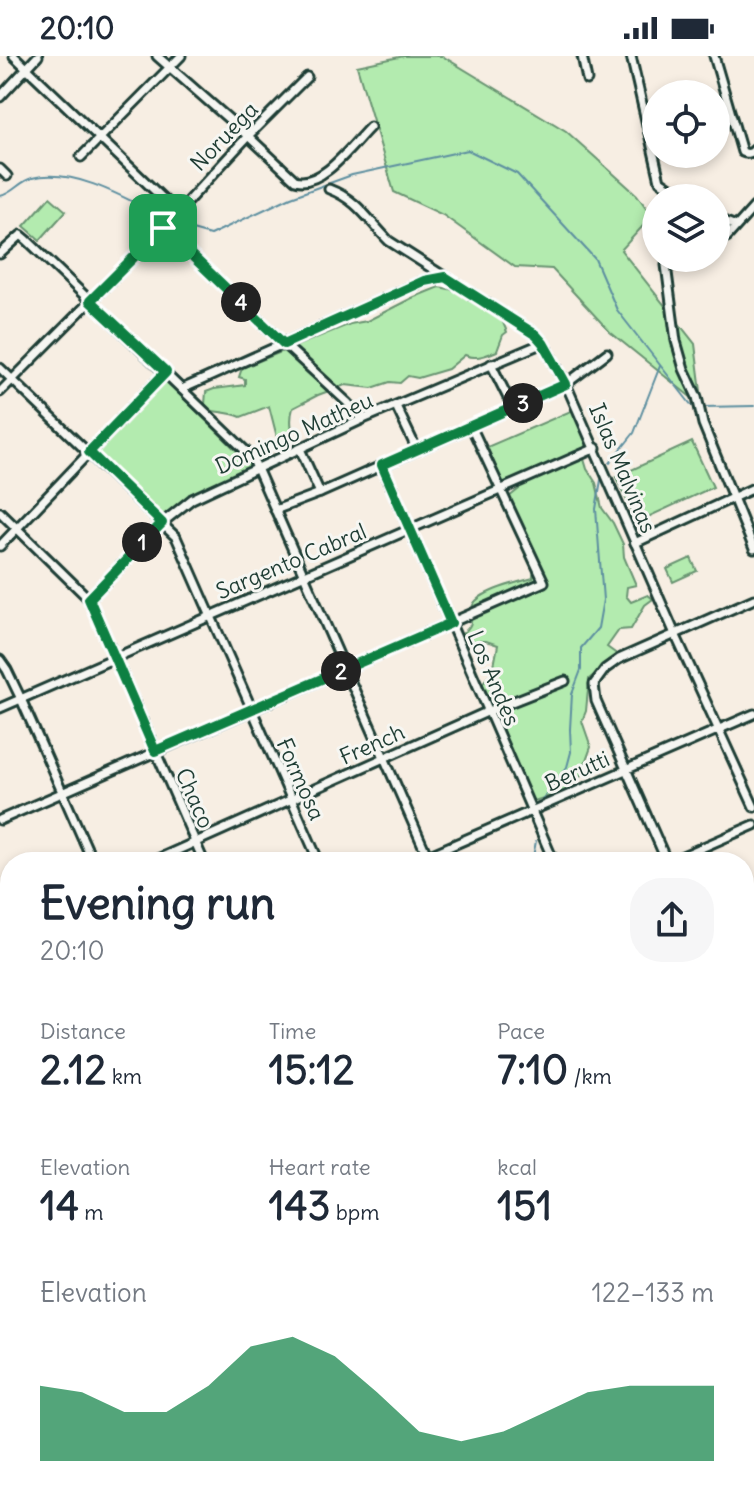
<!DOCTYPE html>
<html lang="en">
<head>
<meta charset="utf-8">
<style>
	:root { --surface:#fff; --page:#f6f6f7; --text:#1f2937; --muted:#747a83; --accent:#0b8043 }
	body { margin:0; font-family:Delius,sans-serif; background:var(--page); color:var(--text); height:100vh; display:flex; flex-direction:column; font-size:30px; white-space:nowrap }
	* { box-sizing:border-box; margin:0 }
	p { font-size:26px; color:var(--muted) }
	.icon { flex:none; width:44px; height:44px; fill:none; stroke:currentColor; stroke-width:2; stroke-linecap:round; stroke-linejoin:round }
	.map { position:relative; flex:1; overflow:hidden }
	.details { position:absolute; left:0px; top:796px; width:754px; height:648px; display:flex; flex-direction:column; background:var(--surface); border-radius:32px 32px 0 0; box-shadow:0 4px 12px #0003 }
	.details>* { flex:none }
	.controls { position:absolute; left:642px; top:24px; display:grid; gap:16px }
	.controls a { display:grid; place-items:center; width:88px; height:88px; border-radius:50%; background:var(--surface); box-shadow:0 4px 12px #0003; font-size:40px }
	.pin { position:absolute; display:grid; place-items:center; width:68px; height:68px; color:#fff; margin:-34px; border-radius:16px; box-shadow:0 4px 12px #0006 }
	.km { position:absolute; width:40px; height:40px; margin:-20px; border-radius:50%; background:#222; color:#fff; font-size:22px; line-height:40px; text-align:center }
	.round { display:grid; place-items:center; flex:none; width:84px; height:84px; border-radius:32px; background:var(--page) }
	.head { display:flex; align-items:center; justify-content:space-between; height:136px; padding:0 40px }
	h1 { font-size:44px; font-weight:800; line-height:60px }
	.stats { display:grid; grid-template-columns:repeat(3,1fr); gap:12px; height:136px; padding:8px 40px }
	.stats div { display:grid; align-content:center }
	.stats b { font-size:40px; font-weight:800 }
	.stats small { font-size:22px; font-weight:400 }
	.stats p { font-size:22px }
	.chart { height:224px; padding:16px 40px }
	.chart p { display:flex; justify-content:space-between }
	.chart svg { width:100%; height:144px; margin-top:8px; fill:var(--accent); opacity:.7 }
	.status { display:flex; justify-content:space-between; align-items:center; height:56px; padding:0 40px; background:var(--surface); direction:ltr }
	.status svg { height:22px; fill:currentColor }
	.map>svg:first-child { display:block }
	.built { fill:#f8e4d1 }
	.green { fill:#b3ebaf; stroke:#699472; stroke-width:2 }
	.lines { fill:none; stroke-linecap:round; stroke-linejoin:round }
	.stream { stroke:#5d8fa0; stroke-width:2 }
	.minor-casing { stroke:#1f3d34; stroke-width:13 }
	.major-casing { stroke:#1f3d34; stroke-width:14 }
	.minor { stroke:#f6f6f2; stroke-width:7 }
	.major { stroke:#fbdf96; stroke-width:8 }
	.route-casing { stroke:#fff; stroke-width:16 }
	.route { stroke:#0b8043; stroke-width:10 }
	.labels { text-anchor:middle; stroke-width:6; stroke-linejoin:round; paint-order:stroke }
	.street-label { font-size:22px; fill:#1f3d34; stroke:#f6f6f2 }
</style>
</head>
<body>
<div class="status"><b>20:10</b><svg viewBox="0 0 49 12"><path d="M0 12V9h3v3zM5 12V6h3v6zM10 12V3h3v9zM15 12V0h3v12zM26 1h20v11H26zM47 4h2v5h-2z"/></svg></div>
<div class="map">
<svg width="754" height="1444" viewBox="0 0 754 1444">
	<rect width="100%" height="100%" fill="#f7eee3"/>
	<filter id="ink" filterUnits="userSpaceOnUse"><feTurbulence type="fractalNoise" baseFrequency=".0125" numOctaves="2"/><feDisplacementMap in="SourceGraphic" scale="16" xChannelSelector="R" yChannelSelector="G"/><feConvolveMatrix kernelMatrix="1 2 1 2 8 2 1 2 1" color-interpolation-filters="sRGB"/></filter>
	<g filter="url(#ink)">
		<polygon class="built" points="9,895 10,939 0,943 0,899"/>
		<g class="green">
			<polygon points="404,0 442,0 566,75 637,139 652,160 621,194 695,288 703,351 610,276 552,213 515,211 443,159 394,136 357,10"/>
			<polygon points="50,141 66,155 40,184 24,170"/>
			<path d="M439,231L454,234L502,264L507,276L503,279L497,295C487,299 475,304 465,299L448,313L418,322L408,320L400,327L390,326L372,332L345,329L318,339L293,352C286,374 301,374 281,397L269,350L241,361C230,356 220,357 209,354L205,348L206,336L214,333L245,329V323L239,321L242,312L350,268L367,265L412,242Z"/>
			<path d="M165,324L251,409C234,421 214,425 196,436C184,443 175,453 165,462L96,396Z"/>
			<path d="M573,354L589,390L581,393L587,413L596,427L602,452L613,467L623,488L624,501L636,529L627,531L626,540L631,546L648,539L653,543L645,549L631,573L619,574L607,591L618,599L589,623L586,655L582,665L591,691L581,719L566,735L534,745L526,736L489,647L491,639L485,637L481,629L493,615L498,589L486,585H462V578C478,565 467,562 473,549C479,535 519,526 533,522L534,497L509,441L519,433L517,422L503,427L487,391Z"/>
			<polygon points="692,386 713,431 637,466 616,421"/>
			<polygon points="691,502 697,515 673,526 667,513"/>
			<polygon points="754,1086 754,1134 744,1138 744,1090"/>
			<polygon points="129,1434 248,1434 253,1444 134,1444"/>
		</g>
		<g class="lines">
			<g class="stream">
				<path d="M0,140C12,138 20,125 32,122C76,111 129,144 168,164"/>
				<polyline points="173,166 185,172 210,179 291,141 352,119 468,94 517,118 595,203 617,254 692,350"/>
				<polyline points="703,351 754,350"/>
				<polyline points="610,407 634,377 660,310"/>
				<polyline points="540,746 567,711 571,696 570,673 572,638 581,614 581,592 598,572 603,544 596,453 601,424"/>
				<polyline points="532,806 536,785"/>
			</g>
			<g class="minor-casing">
				<g id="minor">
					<polyline points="14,0 177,156"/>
					<path d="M157,0L248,80L295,124C322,132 353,88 370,71"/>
					<polyline points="582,0 587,24"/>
					<polyline points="631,0 660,125 685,142"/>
					<path d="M714,0L742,96C746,98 751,98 754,94"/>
					<polyline points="0,41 38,0"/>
					<polyline points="81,101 181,0"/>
					<polyline points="0,113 7,120"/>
					<path d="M329,133C358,144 368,164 389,185L536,279L543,287L566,328L675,578L754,751"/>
					<polyline points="716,162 736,170"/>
					<polyline points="163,172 284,288 347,346 363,363"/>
					<polyline points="727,181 754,151"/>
					<polyline points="0,198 21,179 27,184 252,401 430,806"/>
					<polyline points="666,209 676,285 684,313 697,341 703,368 754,493"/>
					<polyline points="491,308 513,352"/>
					<polyline points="0,312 176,481 319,806"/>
					<polyline points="182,333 424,225 445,221"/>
					<polyline points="0,336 163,172 248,80 307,21"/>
					<polyline points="396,350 417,394"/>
					<polyline points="300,393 320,437"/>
					<polyline points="382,409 554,806"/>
					<polyline points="275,454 320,437 566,328 607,297"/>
					<polyline points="0,456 89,543 204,806"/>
					<polyline points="635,487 754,432"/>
					<polyline points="0,490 166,316"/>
					<polyline points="89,543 162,467 192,443 363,363 543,287"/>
					<polyline points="0,604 7,614 21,643 93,806"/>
					<polyline points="0,652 596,392"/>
					<polyline points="0,764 544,526 471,370"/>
					<polyline points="151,806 489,655 565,625"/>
					<polyline points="414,806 754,658"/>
					<polyline points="667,806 596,645 594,628 605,613 619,603 754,543"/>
					<polyline points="669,806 754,769"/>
					<polyline points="744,892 754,888"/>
					<polyline points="744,983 754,1005"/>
					<polyline points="0,987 10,982"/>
					<polyline points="0,1096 10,1092"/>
					<polyline points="0,1139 10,1161"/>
					<polyline points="744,1145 754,1141"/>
					<polyline points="744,1153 754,1149"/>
					<polyline points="0,1213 10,1209"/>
					<polyline points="744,1237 754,1260"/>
					<polyline points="744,1270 754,1266"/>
					<polyline points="744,1364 754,1360"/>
					<polyline points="0,1405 10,1428"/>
					<polyline points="13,1434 17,1444"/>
					<polyline points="129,1434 134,1444"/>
					<polyline points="248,1434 253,1444"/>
					<polyline points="712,1434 716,1444"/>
					<polyline points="74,1444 96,1434"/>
					<polyline points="342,1444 364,1434"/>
					<polyline points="583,1444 587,1434"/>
				</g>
			</g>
			<g class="major-casing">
				<g id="major">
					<polyline points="0,869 10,892"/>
					<polyline points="744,1004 754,1000"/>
					<polyline points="744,1036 754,1031"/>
					<polyline points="0,1327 10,1323"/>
					<polyline points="0,1360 10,1355"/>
					<polyline points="548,1434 573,1444"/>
					<polyline points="621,1434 646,1444"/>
					<polyline points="513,1444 517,1434"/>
				</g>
			</g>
			<use href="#minor" class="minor"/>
			<use href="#major" class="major"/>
		</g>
	</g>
	<g class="lines" filter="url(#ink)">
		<g class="route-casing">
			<polygon id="route" points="163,172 284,288 424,225 445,221 536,279 543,287 566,328 382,409 451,567 155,695 89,543 162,467 89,396 166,316 90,245"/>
		</g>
		<use href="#route" class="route"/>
	</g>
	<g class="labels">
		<g class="street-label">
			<text transform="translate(224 80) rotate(-46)" y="8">Noruega</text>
			<text transform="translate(294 377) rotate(-24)" y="8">Domingo Matheu</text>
			<text transform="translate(623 412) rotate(67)" y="8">Islas Malvinas</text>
			<text transform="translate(291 505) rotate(-23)" y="8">Sargento Cabral</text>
			<text transform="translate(494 622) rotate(67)" y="8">Los Andes</text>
			<text transform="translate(372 688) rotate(-24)" y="8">French</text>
			<text transform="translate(577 715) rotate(-24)" y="8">Berutti</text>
			<text transform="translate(301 723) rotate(66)" y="8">Formosa</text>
			<text transform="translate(195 742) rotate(66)" y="8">Chaco</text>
		</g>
	</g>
</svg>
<div class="controls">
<a><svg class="icon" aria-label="locate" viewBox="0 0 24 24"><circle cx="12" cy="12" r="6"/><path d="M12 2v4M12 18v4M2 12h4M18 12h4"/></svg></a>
<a><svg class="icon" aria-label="layers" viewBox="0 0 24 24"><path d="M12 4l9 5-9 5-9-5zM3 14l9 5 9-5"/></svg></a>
</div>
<div class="pin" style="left:163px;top:172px;background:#1e9e55"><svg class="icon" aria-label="arrive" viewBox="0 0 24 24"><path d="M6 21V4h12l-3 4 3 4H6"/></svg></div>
<b class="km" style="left:142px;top:486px">1</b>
<b class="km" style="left:341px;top:615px">2</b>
<b class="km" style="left:523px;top:347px">3</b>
<b class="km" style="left:241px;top:246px">4</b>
<section class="details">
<div class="head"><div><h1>Evening run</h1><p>20:10</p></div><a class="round"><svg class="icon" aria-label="share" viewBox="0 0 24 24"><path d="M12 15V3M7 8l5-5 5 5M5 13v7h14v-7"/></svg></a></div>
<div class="stats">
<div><p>Distance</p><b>2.12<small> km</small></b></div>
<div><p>Time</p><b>15:12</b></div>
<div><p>Pace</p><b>7:10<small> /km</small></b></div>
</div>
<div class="stats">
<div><p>Elevation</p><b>14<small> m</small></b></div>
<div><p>Heart rate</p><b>143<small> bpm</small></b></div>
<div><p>kcal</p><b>151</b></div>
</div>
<div class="chart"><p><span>Elevation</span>122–133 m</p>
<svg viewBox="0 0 160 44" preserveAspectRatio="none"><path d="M0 44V21L10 23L20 29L30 29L40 21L50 9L60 6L70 12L80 23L90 35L100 38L110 35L120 29L130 23L140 21L150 21L160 21V44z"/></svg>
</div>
</section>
</div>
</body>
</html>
